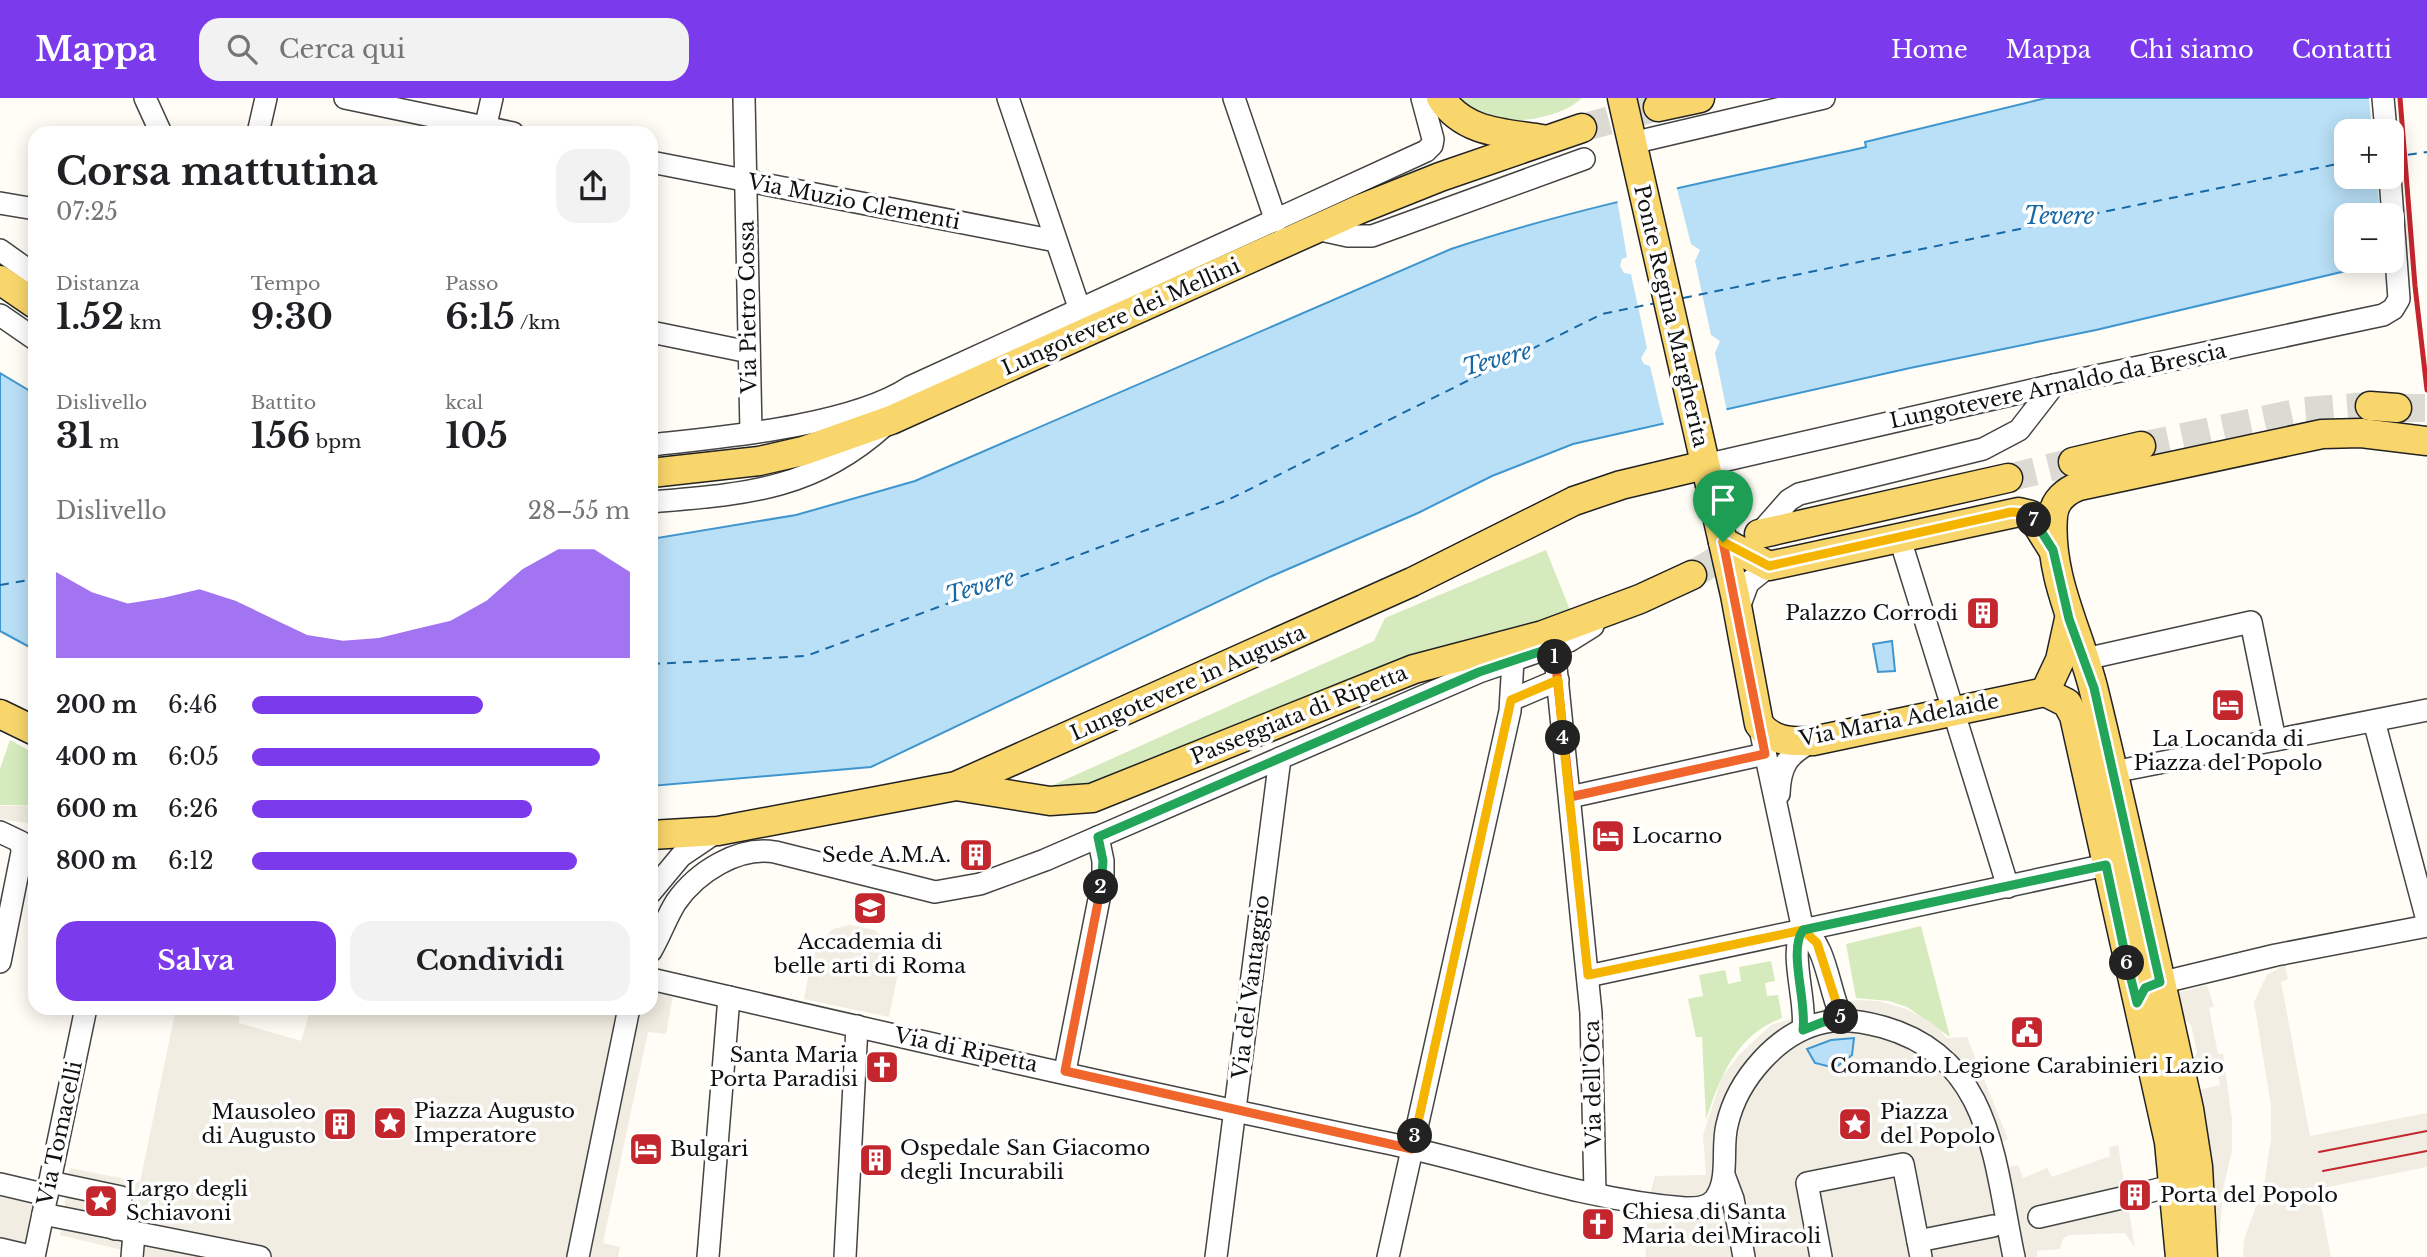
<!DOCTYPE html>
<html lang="it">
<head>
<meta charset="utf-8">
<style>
	:root { --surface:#fff; --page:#f2f2f2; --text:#202124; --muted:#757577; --accent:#7c3aed }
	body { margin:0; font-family:"Libre Baskerville",serif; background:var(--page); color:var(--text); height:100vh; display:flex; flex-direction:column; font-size:26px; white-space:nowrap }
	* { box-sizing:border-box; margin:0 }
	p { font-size:23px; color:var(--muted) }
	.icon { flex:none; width:38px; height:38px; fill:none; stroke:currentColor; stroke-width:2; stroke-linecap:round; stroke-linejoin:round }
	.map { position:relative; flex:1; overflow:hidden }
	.sheet { position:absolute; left:28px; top:28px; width:630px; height:889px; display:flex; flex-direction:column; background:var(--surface); border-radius:21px; box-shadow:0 4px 18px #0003 }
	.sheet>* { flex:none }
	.buttons { position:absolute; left:2334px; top:21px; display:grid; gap:14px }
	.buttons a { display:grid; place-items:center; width:70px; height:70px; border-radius:14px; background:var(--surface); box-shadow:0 4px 18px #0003; font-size:35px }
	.pin { position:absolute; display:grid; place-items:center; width:60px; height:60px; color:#fff; margin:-72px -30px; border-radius:50% 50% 50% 0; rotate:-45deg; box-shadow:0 0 7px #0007 }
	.pin .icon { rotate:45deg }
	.km { position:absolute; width:35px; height:35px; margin:-18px; border-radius:50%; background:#222; color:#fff; font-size:19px; line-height:35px; text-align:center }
	.round { display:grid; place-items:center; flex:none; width:74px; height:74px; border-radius:21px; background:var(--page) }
	.summary { display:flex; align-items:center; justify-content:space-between; height:119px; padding:0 28px }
	h1 { font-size:38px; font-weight:700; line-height:52px }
	.metrics { display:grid; grid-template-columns:repeat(3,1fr); gap:10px; height:119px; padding:7px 28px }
	.metrics div { display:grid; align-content:center }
	.metrics b { font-size:35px; font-weight:700 }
	.metrics small { font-size:19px; font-weight:400 }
	.metrics p { font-size:19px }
	.chart { height:196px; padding:14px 28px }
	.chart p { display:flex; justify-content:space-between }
	.chart svg { width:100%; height:126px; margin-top:7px; fill:var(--accent); opacity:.7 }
	.button { display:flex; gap:14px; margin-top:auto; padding:14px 28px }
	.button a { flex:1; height:80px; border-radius:21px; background:var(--accent); color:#fff; font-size:28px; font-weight:700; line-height:80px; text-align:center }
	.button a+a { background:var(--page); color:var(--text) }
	ul { padding:0 28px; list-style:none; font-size:23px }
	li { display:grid; grid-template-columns:112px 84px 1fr; align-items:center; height:52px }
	li i { height:18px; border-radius:9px; background:var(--accent) }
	header { display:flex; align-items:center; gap:42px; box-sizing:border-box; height:98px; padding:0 35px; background:var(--accent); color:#fff }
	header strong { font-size:33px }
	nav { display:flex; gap:38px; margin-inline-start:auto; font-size:24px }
	.search { width:490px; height:63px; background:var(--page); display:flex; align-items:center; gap:18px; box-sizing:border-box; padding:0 24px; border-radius:21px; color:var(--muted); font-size:26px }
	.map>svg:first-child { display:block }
	.green { fill:#d5ebbd }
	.plaza { fill:#f1ede2; fill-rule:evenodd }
	.water { fill:#b9e0f7; stroke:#3f96cf; stroke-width:2; fill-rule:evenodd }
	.pier { fill:#fffdf5 }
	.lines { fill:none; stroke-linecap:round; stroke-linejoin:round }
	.ferry { stroke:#1768a6; stroke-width:2; stroke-dasharray:9 7; stroke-linecap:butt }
	.major-tunnel { stroke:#dbdad3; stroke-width:28; stroke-dasharray:28 14; stroke-linecap:butt }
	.minor-casing { stroke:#444; stroke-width:24 }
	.major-casing { stroke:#222; stroke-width:31 }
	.minor { stroke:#fff; stroke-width:21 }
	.major { stroke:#f9d66b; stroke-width:28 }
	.tram { stroke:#c4262e; stroke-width:2 }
	.rail { stroke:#c4262e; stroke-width:5 }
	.split-1-casing { stroke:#fff; stroke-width:14 }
	.split-2-casing { stroke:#fff; stroke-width:14 }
	.split-3-casing { stroke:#fff; stroke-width:14 }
	.split-4-casing { stroke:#fff; stroke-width:14 }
	.split-5-casing { stroke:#fff; stroke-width:14 }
	.split-6-casing { stroke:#fff; stroke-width:14 }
	.split-7-casing { stroke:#fff; stroke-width:14 }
	.split-8-casing { stroke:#fff; stroke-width:14 }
	.split-1 { stroke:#f0652b; stroke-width:9 }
	.split-2 { stroke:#22a559; stroke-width:9 }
	.split-3 { stroke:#f0652b; stroke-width:9 }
	.split-4 { stroke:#f5b400; stroke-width:9 }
	.split-5 { stroke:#f5b400; stroke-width:9 }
	.split-6 { stroke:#22a559; stroke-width:9 }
	.split-7 { stroke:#22a559; stroke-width:9 }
	.split-8 { stroke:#f5b400; stroke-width:9 }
	.labels { text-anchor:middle; stroke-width:7; stroke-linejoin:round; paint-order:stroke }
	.street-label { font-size:21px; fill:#111; stroke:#fff }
	.poi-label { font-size:21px; fill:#111; stroke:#fff; text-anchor:start }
	.water-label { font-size:23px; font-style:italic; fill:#1768a6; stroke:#fff }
</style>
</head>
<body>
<header>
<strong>Mappa</strong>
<div class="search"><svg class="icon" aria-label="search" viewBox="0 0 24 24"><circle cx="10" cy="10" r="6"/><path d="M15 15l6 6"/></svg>Cerca qui</div>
<nav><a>Home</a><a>Mappa</a><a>Chi siamo</a><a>Contatti</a></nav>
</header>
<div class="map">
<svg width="2427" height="1159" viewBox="0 0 2427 1159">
	<rect width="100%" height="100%" fill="#fffdf5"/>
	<g class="green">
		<path d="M1461,0H1582C1555,25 1484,34 1461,0Z"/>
		<polygon points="1546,452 1572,517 1062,699 1051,688 1374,543 1385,520"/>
		<polygon points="10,642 35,656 35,707 0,707 0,671"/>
		<polygon points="1921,828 1950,939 1907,909 1889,903 1856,900 1846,846"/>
		<path d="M1771,863L1775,883L1765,885L1767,898L1778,897L1782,920C1737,936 1719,980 1706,1022L1702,939H1696L1688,901L1703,898L1699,877L1725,872L1728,886L1741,883L1739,869Z"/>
	</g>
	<g class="plaza">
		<polygon points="35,707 35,726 0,721 0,708"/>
		<polygon points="850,827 875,832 893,850 898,875 889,919 804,901 811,864 819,845 833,831"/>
		<polygon points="2285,867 2288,881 2281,884 2310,1038 2427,1015 2427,1069 2318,1091 2331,1159 2243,1159 2244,1142 2264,1086 2271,1041 2271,1007 2254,904 2267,877"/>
		<polygon points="651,870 677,875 666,936 648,934 603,1145 620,1149 618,1159 125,1159 126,1153 60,1137 70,1070 140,1084 176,910 239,918 239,925 301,943 311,910 651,910"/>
		<path d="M2207,887L2214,909L2209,910L2218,956H2223L2232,1021V1053L2223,1091L2218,1159H2213L2210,1046L2192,964L2197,954L2191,927L2183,920L2177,895ZM2215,963L2220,987L2199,992L2194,969Z"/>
		<polygon points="1855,902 1879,903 1906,911 1931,924 1947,940 1967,939 2008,1041 2000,1045 2009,1069 2018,1067 2023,1080 2047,1070 2052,1079 2110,1058 2109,1049 2118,1047 2135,1150 2125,1135 2069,1137 2063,1141 2060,1151 2037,1153 2037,1159 1646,1159 1644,1119 1655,1078 1706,1077 1703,1037 1722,979 1738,958 1771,927"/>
		<polygon points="0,1086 47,1097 34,1159 0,1151"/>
	</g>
	<g class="water">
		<path d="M2046,0H2427L2392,117H2347V163H2388L2096,232L1910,270L1573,346L1492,378L1418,415L1272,478L871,669L651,688V441L796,417L915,383L1451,151C1586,106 1727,80 1866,49L1865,44ZM2347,33H2392V79H2347Z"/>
		<polygon points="0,275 35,296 35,552 0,533"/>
		<polygon points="1892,543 1895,573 1878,574 1873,546"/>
		<polygon points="1854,940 1852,957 1835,970 1815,965 1807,951 1831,942"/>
	</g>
	<g class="pier">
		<polygon points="2369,0 2427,0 2427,158 2385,167 2384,163 2392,163 2392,117 2380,117 2377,79 2392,79 2392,33 2372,33"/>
		<polygon points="1676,87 1691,146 1700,152 1695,163 1711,237 1720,243 1715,255 1727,314 1664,327 1650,268 1644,266 1641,260 1647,250 1631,176 1624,175 1620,168 1622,161 1627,159 1617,101"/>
	</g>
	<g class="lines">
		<g class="ferry">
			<polyline points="2392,59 2427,54"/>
			<polyline points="1683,200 2347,64"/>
			<polyline points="0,487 35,481"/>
			<polyline points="651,566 806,558 1230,401 1602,216 1656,205"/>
		</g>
		<g class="major-tunnel">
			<polyline points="1582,30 1658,9"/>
			<polyline points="2397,310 2427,310"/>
			<polyline points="2141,348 2305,313 2370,308"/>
			<polyline points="2008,380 2073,364"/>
			<polyline points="1692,477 1746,444"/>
		</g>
		<g class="minor-casing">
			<g id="minor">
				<polyline points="145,0 161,35"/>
				<polyline points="345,0 513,35"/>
				<polyline points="744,0 751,334"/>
				<polyline points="1008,0 1084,224"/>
				<polyline points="1234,0 1276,123"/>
				<polyline points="2383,0 2386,33"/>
				<polyline points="258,35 266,0"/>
				<polyline points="484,35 492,0"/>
				<polyline points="1632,45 1824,0"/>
				<polyline points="651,64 1056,143"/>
				<polyline points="0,105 35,111"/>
				<polyline points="1316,131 1348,138 1372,138 1584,61"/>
				<polyline points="0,152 35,177"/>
				<polyline points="0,217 35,241"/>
				<polyline points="651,234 749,254"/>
				<path d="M651,347C723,339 851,328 910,289L1426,53L1432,47L1433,41L1422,0"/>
				<polyline points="1705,367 2054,287 2383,217 2393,211 2399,201 2390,79"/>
				<path d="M651,404C743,396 812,393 884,328"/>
				<polyline points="1759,436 1789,402 1799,396 1983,351 2019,332 2054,287"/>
				<polyline points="1900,441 2008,789"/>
				<polyline points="1738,512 1748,485 1769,468"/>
				<polyline points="1554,549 1591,915 1595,1095"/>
				<polyline points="2085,561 2251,524 2275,642"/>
				<polyline points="1511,602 1558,582"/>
				<polyline points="2374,623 2427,822"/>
				<path d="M1759,626L1803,832C1788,853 1807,903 1803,931"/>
				<polyline points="2113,674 2427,612"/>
				<path d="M1779,696C1780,667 1788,656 1813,643"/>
				<polyline points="1570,699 1765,656"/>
				<polyline points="0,734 21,744 22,754 0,864"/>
				<polyline points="651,794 681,758 718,733"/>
				<path d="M1803,832C1827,845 1829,897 1843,922"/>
				<path d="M651,853C660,838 666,820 676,804C697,774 738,748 775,754L935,794L980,786L1045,762L1479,574L1569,543L1593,528"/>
				<polyline points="1588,878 2106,767"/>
				<path d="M651,881C897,938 1144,995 1392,1046C1489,1067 1586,1102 1685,1110C1696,1110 1708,1110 1715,1101C1730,1081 1721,1050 1727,1027C1737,982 1778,933 1826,924C1844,920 1865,924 1883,929C1993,960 1994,1065 2014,1159"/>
				<polyline points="2147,888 2276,857 2427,828"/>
				<polyline points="1065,973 1103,781 1103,763 1098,739"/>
				<polyline points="1724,1077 1733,1101 1744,1159"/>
				<polyline points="50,1084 121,1099 115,1131"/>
				<polyline points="0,1086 47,1097"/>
				<polyline points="2144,1095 2163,1090"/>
				<polyline points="43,1116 260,1159"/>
				<polyline points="2039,1119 2126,1099"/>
				<polyline points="1918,1143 1993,1128"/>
				<polyline points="0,1151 34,1159"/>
				<polyline points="34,1159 86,910"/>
				<polyline points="132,1159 134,1136"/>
				<polyline points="578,1159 629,910"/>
				<polyline points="708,1159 729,899"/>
				<polyline points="845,1159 857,928"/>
				<polyline points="1216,1159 1280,660"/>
				<polyline points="1388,1159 1510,613 1513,562"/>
				<polyline points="1821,1159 1807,1085 1903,1066 1921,1159"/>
			</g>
		</g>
		<g class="major-casing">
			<g id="major">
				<path d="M1441,0C1464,35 1504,35 1542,41"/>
				<path d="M1622,0L1735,497L1759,626C1772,644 1792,644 1813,643L2045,594"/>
				<polyline points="1658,9 1700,0"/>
				<polyline points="0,182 35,206"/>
				<polyline points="2370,308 2397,310"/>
				<polyline points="2073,364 2141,348"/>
				<polyline points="651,375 759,363 803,353 891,322 1360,111 1440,79 1582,30"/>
				<polyline points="1759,436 2008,380"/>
				<polyline points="1723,444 1769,468 2019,414 2031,417 2053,452"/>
				<polyline points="2045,594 2067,605 2074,618 2169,1044 2180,1159"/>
				<polyline points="2045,594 2060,562 2069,521"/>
				<polyline points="0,616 35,633"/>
				<polyline points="956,688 1050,703 1092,700 1414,571 1543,537 1640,501 1692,477"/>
				<polyline points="651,737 718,733 956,688 1412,484 1574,403 1621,387 1705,367"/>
				<path d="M2203,1159L2198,1069L2189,1011C2158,871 2128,732 2094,593C2080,535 2048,480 2053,418C2054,403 2066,393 2079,388L2322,336L2361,335L2427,343"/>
			</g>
		</g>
		<use href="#minor" class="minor"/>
		<use href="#major" class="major"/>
		<g class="tram">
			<polyline points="2319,1054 2427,1033"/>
			<polyline points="2323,1073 2427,1053"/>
		</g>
		<polyline class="rail" points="2400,0 2415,188 2427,292"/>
	</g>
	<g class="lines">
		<g class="split-1-casing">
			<polyline id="split-1" points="1555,559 1570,699 1765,656 1723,444"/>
		</g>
		<g class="split-2-casing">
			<polyline id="split-2" points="1101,789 1103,763 1098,739 1479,574 1554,549 1555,559"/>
		</g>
		<g class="split-3-casing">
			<polyline id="split-3" points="1101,789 1065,973 1412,1051 1415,1038"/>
		</g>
		<g class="split-4-casing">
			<polyline id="split-4" points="1415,1038 1511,602 1558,582 1563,640"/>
		</g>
		<g class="split-5-casing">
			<polyline id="split-5" points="1563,640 1588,877 1803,832 1817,845 1841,919"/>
		</g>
		<g class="split-6-casing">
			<path id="split-6" d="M1841,919L1843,922L1823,924L1803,932C1807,903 1788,853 1803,832L2106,767L2127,865"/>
		</g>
		<g class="split-7-casing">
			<polyline id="split-7" points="2034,422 2053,452 2069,521 2094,590 2160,884 2145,890 2137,905 2127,865"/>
		</g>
		<g class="split-8-casing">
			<polyline id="split-8" points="1723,444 1769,468 2011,414 2026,415 2034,422"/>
		</g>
		<use href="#split-1" class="split-1"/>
		<use href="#split-2" class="split-2"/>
		<use href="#split-3" class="split-3"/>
		<use href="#split-4" class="split-4"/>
		<use href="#split-5" class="split-5"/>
		<use href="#split-6" class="split-6"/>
		<use href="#split-7" class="split-7"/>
		<use href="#split-8" class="split-8"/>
	</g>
	<defs>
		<g id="building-square" transform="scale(1.75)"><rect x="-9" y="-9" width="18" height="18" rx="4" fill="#c4262e" stroke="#fff"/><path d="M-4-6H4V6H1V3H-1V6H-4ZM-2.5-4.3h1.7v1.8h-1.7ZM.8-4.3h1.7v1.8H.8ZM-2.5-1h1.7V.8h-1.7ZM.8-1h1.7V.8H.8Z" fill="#fff"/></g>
		<g id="hotel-square" transform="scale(1.75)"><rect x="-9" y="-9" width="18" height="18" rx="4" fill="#c4262e" stroke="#fff"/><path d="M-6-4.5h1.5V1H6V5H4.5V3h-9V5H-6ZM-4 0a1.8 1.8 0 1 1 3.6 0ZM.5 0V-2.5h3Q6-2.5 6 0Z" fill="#fff"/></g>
		<g id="university-square" transform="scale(1.75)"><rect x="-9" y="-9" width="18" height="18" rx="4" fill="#c4262e" stroke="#fff"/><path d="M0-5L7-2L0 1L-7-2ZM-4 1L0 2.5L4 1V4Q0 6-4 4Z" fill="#fff"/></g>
		<g id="civic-square" transform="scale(1.75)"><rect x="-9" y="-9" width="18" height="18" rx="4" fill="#c4262e" stroke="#fff"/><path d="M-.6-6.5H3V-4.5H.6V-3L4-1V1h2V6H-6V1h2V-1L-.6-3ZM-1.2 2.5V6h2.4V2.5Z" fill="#fff"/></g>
		<g id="church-square" transform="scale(1.75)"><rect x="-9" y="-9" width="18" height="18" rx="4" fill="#c4262e" stroke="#fff"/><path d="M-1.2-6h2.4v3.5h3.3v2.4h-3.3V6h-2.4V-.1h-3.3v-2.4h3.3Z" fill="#fff"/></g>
		<g id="sight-square" transform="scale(1.75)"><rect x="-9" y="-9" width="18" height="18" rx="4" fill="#c4262e" stroke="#fff"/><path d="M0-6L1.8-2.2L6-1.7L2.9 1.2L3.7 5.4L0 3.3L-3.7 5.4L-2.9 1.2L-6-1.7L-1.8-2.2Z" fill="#fff"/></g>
	</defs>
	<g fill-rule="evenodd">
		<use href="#building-square" x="1983" y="515"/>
		<use href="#hotel-square" x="2228" y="607"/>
		<use href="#hotel-square" x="1608" y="738"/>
		<use href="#building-square" x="976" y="757"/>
		<use href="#university-square" x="870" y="810"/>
		<use href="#civic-square" x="2027" y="934"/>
		<use href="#church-square" x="882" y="969"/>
		<use href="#sight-square" x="390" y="1025"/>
		<use href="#building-square" x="340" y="1026"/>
		<use href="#sight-square" x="1855" y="1026"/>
		<use href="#hotel-square" x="646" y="1051"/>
		<use href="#building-square" x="876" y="1062"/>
		<use href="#building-square" x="2135" y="1097"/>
		<use href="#sight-square" x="101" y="1103"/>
		<use href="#church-square" x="1598" y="1126"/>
	</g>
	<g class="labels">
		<g class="street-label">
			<text transform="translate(854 104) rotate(11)" y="7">Via Muzio Clementi</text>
			<text transform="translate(748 209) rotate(-91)" y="7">Via Pietro Cossa</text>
			<text transform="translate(1671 218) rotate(77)" y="7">Ponte Regina Margherita</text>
			<text transform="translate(1121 219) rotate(-24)" y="7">Lungotevere dei Mellini</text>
			<text transform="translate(2058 288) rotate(-12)" y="7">Lungotevere Arnaldo da Brescia</text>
			<text transform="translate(1188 585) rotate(-24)" y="7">Lungotevere in Augusta</text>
			<text transform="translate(1299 617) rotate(-22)" y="7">Passeggiata di Ripetta</text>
			<text transform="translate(1899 622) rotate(-11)" y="7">Via Maria Adelaide</text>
			<text transform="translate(1251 889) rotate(-83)" y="7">Via del Vantaggio</text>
			<text transform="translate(966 952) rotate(12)" y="7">Via di Ripetta</text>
			<text transform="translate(1593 986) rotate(-91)" y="7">Via dell'Oca</text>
			<text transform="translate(60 1035) rotate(-78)" y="7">Via Tomacelli</text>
		</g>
		<g class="poi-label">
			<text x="1958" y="522" text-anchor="end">Palazzo Corrodi</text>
			<text x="2228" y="648" text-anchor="middle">La Locanda di<tspan x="2228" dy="24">Piazza del Popolo</tspan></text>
			<text x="1632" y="745">Locarno</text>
			<text x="951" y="764" text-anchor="end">Sede A.M.A.</text>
			<text x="870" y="851" text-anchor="middle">Accademia di<tspan x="870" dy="24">belle arti di Roma</tspan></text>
			<text x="858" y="964" text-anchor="end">Santa Maria<tspan x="858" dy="24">Porta Paradisi</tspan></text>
			<text x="2027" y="975" text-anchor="middle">Comando Legione Carabinieri Lazio</text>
			<text x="414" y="1020">Piazza Augusto<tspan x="414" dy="24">Imperatore</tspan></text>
			<text x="316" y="1021" text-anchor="end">Mausoleo<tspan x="316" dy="24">di Augusto</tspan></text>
			<text x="1880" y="1021">Piazza<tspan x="1880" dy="24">del Popolo</tspan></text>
			<text x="900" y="1057">Ospedale San Giacomo<tspan x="900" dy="24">degli Incurabili</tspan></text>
			<text x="670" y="1058">Bulgari</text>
			<text x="126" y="1098">Largo degli<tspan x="126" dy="24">Schiavoni</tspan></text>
			<text x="2160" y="1104">Porta del Popolo</text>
			<text x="1622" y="1121">Chiesa di Santa<tspan x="1622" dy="24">Maria dei Miracoli</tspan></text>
		</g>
		<g class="water-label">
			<text x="2059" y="126">Tevere</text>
			<text transform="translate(1497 261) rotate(-15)" y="8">Tevere</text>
			<text transform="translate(980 488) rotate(-16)" y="8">Tevere</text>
		</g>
	</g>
</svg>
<div class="buttons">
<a>+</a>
<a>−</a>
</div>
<div class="pin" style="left:1723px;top:444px;background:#1e9e55"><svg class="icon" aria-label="arrive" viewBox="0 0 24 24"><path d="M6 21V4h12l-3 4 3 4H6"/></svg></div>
<b class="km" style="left:1555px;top:559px">1</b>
<b class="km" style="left:1101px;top:789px">2</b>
<b class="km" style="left:1415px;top:1038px">3</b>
<b class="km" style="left:1563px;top:640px">4</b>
<b class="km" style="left:1841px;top:919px">5</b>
<b class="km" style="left:2127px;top:865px">6</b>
<b class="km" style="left:2034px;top:422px">7</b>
<section class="sheet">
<div class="summary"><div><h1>Corsa mattutina</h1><p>07:25</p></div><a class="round"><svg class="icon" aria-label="share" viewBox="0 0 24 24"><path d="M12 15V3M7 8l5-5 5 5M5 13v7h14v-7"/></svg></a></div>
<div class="metrics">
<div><p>Distanza</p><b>1.52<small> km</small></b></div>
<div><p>Tempo</p><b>9:30</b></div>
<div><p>Passo</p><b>6:15<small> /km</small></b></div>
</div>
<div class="metrics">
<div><p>Dislivello</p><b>31<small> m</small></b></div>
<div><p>Battito</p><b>156<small> bpm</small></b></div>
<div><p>kcal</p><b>105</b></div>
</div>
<div class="chart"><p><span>Dislivello</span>28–55 m</p>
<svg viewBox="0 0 160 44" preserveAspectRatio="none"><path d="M0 44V14L10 21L20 25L30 23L40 20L50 24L60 30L70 36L80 38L90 37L100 34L110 31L120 24L130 13L140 6L150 6L160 14V44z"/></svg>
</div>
<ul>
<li><b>200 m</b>6:46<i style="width:61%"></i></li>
<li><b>400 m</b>6:05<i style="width:92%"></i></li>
<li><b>600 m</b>6:26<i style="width:74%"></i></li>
<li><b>800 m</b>6:12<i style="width:86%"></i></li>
</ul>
<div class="button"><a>Salva</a><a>Condividi</a></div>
</section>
</div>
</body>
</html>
